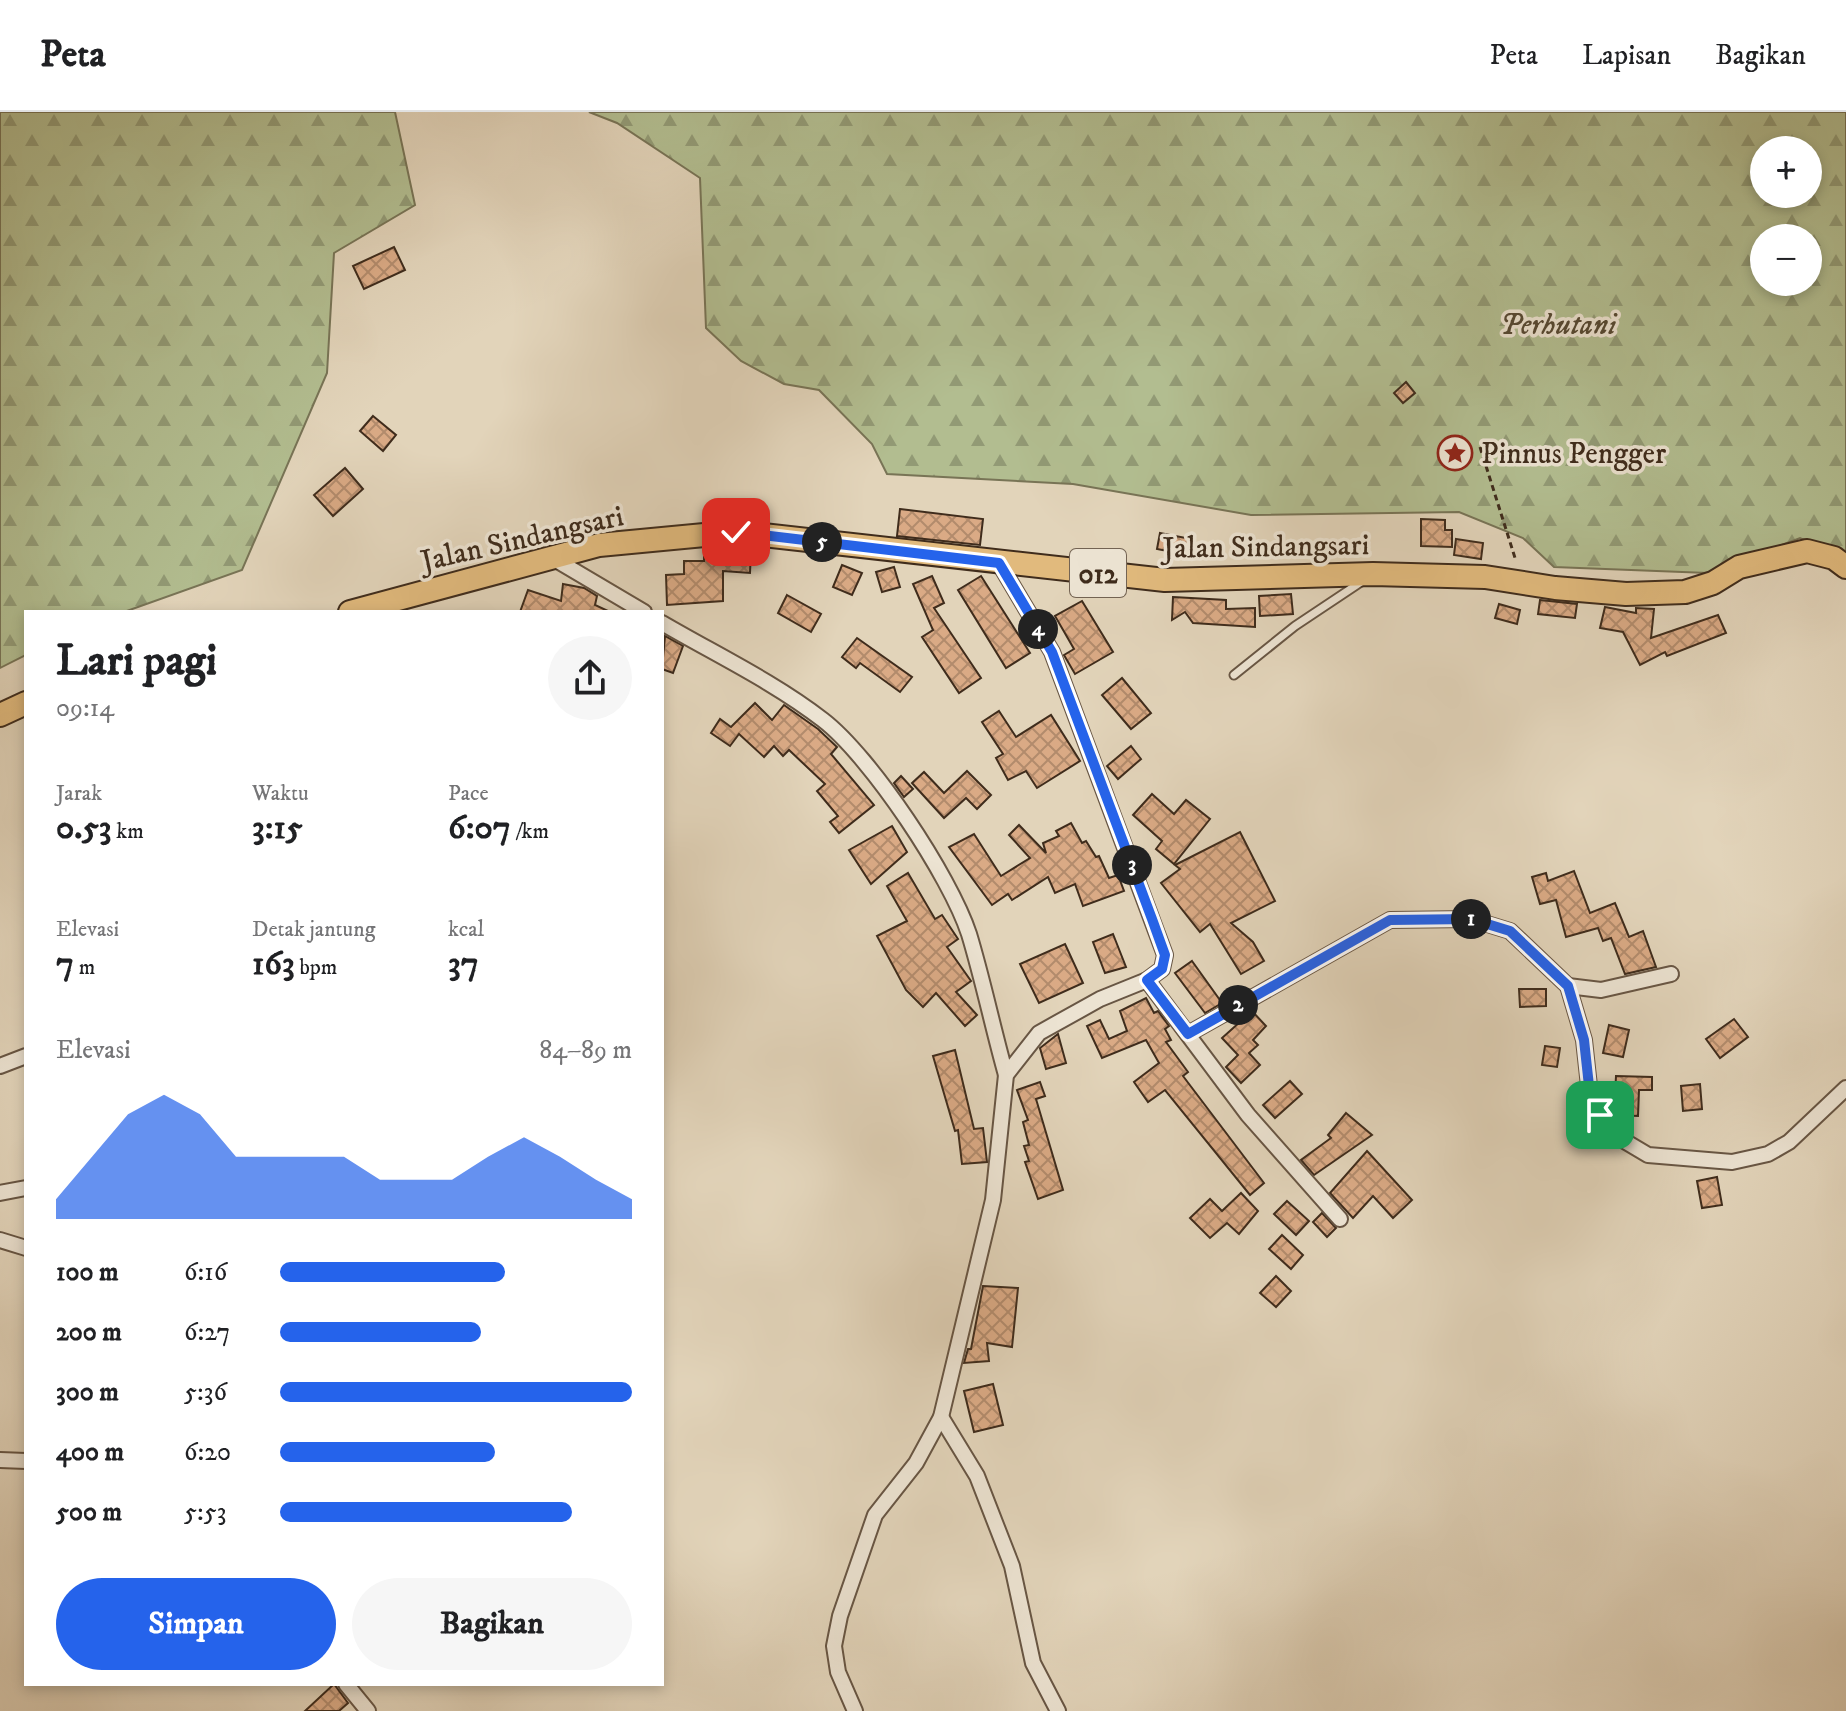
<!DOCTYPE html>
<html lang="id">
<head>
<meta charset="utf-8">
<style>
	:root { --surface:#fff; --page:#f6f6f6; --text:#202124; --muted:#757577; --line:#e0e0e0; --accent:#2563eb }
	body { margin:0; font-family:"IM FELL DW Pica",serif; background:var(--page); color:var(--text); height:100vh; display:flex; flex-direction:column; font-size:30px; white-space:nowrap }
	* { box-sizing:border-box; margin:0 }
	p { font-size:26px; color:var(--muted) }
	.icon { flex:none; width:44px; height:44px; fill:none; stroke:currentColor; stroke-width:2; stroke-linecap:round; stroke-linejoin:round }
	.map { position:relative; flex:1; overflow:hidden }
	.details { position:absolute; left:24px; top:498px; width:640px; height:1076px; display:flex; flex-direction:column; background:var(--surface); border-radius:0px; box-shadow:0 4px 12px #0003 }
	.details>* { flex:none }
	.fabs { position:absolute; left:1750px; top:24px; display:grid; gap:16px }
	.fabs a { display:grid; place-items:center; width:72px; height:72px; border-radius:50%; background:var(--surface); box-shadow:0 4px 12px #0003; font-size:40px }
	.pin { position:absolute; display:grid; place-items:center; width:68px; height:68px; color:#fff; margin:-34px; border-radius:16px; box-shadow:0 4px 12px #0006 }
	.km { position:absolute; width:40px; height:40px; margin:-20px; border-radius:50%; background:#222; color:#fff; font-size:22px; line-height:40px; text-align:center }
	.round { display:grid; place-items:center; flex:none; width:84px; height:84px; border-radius:42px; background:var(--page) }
	.summary { display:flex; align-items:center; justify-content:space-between; height:136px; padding:0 32px }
	h1 { font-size:44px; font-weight:700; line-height:60px }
	.figures { display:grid; grid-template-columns:repeat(3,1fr); gap:12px; height:136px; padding:8px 32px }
	.figures div { display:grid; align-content:center }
	.figures b { font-size:34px; font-weight:700 }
	.figures small { font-size:22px; font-weight:400 }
	.figures p { font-size:22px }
	.chart { height:224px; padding:16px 32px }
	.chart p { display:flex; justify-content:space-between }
	.chart svg { width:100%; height:144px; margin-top:8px; fill:var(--accent); opacity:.7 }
	.action { display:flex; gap:16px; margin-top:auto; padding:16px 32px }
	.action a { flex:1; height:92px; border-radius:48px; background:var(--accent); color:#fff; font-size:32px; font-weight:700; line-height:92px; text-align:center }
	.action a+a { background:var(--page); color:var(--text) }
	ul { padding:0 32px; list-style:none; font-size:26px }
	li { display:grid; grid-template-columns:128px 96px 1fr; align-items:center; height:60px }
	li i { height:20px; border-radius:10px; background:var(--accent) }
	header { display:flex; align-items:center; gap:48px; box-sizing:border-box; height:112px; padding:0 40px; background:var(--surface); border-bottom:2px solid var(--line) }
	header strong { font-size:38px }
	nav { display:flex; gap:44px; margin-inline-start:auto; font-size:28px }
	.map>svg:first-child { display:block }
	.forest { fill:url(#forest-firs); stroke:#787456; stroke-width:2; fill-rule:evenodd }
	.building { fill:url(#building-cross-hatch); stroke:#3f2c1c; stroke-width:2 }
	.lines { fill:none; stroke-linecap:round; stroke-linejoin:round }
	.service-casing { stroke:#685644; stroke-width:11 }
	.minor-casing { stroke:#685644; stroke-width:18 }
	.primary-casing { stroke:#3f2c1c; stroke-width:26 }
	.path { stroke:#3f2c1c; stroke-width:3; stroke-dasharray:6 4; stroke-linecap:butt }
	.service { stroke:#ece3d2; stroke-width:7 }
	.minor { stroke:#ece3d2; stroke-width:14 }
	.primary { stroke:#e1ba7d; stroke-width:22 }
	.route-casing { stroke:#fff; stroke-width:16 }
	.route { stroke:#2563eb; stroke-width:10 }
	.labels { text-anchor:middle; stroke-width:7; stroke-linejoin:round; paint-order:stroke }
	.shield { fill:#ece3d2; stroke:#736353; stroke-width:2 }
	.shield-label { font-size:28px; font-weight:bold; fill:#3f2c1c }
	.park-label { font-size:30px; font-style:italic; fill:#564933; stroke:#ece3d2 }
	.poi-label { font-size:30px; fill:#3f2c1c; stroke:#ece3d2; text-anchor:start }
	.street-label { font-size:30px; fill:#3f2c1c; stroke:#ece3d2 }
</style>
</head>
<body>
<header>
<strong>Peta</strong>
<nav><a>Peta</a><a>Lapisan</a><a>Bagikan</a></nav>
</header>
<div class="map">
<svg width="1846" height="1599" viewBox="0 0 1846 1599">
	<defs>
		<pattern id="forest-firs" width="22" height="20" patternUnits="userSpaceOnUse" patternTransform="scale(2)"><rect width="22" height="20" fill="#b2bd90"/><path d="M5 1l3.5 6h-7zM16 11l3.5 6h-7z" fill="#929a75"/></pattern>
		<pattern id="building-cross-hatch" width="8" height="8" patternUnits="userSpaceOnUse" patternTransform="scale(2)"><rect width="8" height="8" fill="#daaa85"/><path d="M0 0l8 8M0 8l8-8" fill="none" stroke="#b28b6c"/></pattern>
	</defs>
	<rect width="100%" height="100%" fill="#e2d4ba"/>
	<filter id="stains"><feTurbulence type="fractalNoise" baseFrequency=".0025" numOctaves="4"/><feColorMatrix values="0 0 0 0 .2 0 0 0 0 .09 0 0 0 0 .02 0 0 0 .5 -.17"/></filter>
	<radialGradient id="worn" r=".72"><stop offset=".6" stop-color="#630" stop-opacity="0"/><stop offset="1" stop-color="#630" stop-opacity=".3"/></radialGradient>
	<g class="forest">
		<polygon points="0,0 395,0 415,93 334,141 327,261 242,458 124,500 26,500 26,543 0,556"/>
		<path d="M589,0H1846V446L1800,426L1708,461L1554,455L1523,426L1459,400L1251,403L1073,372L887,362L872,332L819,278L784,272L741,249L706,216L700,66L617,11ZM1764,38H1808V82H1764ZM1764,126H1808V170H1764Z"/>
	</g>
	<g class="building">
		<polygon points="394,135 405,158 364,177 353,154"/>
		<polygon points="1406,270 1415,281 1403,291 1394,281"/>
		<polygon points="373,304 396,323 383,339 360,319"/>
		<polygon points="345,356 363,377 333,404 314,383"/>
		<polygon points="900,397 983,407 980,433 897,424"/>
		<polygon points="1421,407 1445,408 1445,418 1452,418 1452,435 1421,434"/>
		<polygon points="1160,421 1191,427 1188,443 1157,437"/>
		<polygon points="1456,427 1483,431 1481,447 1454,443"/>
		<polygon points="737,437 751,438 750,461 723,459 723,489 667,493 666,463 684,462 684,449 704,449 704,445 736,445"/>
		<polygon points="842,453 862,461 852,483 833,475"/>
		<polygon points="894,455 900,475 882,480 876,460"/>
		<polygon points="932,464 944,491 934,496 981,566 959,581 922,525 933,518 913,472"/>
		<polygon points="981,464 1030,541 1006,556 958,478"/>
		<polygon points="563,472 584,476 597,484 595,493 610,500 520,500 528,478 561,489"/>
		<polygon points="1291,482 1293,502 1260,504 1259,484"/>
		<polygon points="787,483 821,502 811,520 778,501"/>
		<polygon points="1173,485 1226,488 1226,497 1255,496 1255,515 1193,511 1185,500 1172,508"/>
		<polygon points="1540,488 1577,492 1575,506 1538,502"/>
		<polygon points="1082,489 1113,540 1075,562 1064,543 1074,537 1055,504"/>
		<polygon points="1499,492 1520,498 1517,512 1495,506"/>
		<polygon points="1605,495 1636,501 1636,496 1654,497 1651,526 1718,503 1726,521 1667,544 1665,540 1640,553 1623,520 1600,516"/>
		<polygon points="665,524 683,534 673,561 662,557"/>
		<polygon points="857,526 912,565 900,580 860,551 856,556 842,545"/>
		<polygon points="1122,566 1151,601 1131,617 1102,583"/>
		<polygon points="755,591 772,608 784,593 818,617 837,635 831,642 874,693 839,721 830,710 838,704 817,679 825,672 789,638 783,644 774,634 764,645 739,622 730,634 711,621 720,607 731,615"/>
		<polygon points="999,599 1016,625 1051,603 1080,649 1037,676 1026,659 1008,668 996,646 1003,642 982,610"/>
		<polygon points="1131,634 1141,647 1118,667 1107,654"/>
		<polygon points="967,659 991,683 977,697 966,686 944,706 912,671 924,660 944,681"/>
		<polygon points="901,664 913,677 904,685 894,671"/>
		<polygon points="1152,682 1174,702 1186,688 1210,707 1174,752 1156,737 1162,729 1133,703"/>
		<polygon points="1071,711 1082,731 1086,729 1096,745 1099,744 1109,766 1118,763 1124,779 1083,794 1075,772 1055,781 1048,765 1012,788 1008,782 992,793 949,735 974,722 1001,764 1030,746 1009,723 1019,713 1046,741 1043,731 1059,724 1056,719"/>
		<polygon points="892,714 907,740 871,772 849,738"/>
		<polygon points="1240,720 1275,789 1231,811 1253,830 1264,849 1241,862 1210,812 1200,820 1161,771 1180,757 1175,753"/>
		<polygon points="1574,759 1590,801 1615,791 1629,825 1643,819 1656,855 1625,862 1611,826 1603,829 1598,816 1566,825 1556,788 1540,792 1532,765 1546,761 1548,769"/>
		<polygon points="908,761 935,807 942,803 958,827 947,835 971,869 956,880 977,903 965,914 936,881 923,895 906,878 877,824 907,809 887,774"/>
		<polygon points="1113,822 1126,855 1105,861 1093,830"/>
		<polygon points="1065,832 1083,871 1039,891 1020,852"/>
		<polygon points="1192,849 1222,891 1205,901 1175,861"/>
		<polygon points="1519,877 1546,877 1546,894 1520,895"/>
		<polygon points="1146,886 1154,901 1158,899 1169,914 1165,917 1171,928 1166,930 1188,960 1183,964 1264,1071 1250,1083 1165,978 1148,990 1134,970 1159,951 1146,928 1102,946 1087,914 1100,908 1109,927 1127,919 1120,899"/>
		<polygon points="1251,898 1266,914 1253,928 1258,933 1249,941 1260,953 1241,971 1226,955 1238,943 1222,926 1241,909 1237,906"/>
		<polygon points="1734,907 1748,925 1720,946 1706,927"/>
		<polygon points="1609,913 1629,918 1623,945 1603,941"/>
		<polygon points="1058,922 1066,951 1046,957 1040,936"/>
		<polygon points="1545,934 1560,936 1557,955 1542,953"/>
		<polygon points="955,938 974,1017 983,1016 987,1050 962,1052 958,1018 955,1019 933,944"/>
		<polygon points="1616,964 1652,965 1652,978 1639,978 1638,1004 1612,1003 1609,998 1605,982 1615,983"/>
		<polygon points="1290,969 1302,982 1275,1006 1263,993"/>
		<polygon points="1040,970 1045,984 1036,987 1063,1078 1038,1087 1025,1050 1029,1049 1024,1034 1029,1033 1023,1010 1028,1008 1017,978"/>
		<polygon points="1700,972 1702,997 1683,999 1681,974"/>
		<polygon points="1346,1001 1372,1023 1314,1063 1301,1048 1331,1026 1328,1023"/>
		<polygon points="1367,1039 1412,1088 1393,1106 1373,1084 1353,1106 1330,1081"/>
		<polygon points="1717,1065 1722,1093 1702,1096 1697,1069"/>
		<polygon points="1241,1081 1258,1099 1239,1122 1227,1111 1210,1126 1190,1106 1210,1087 1222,1099"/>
		<polygon points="1287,1089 1309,1109 1296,1123 1274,1102"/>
		<polygon points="1322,1101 1336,1116 1327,1125 1313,1110"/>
		<polygon points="1282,1123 1303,1143 1291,1157 1269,1137"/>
		<polygon points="1276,1164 1291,1179 1276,1195 1260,1181"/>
		<polygon points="983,1174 1018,1176 1012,1235 987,1231 989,1249 964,1251 968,1237 971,1237"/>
		<polygon points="993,1272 1003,1313 974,1320 964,1279"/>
		<polygon points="334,1572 348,1591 339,1599 305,1599"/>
	</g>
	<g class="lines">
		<g class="service-casing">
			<polyline id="service" points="1234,563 1295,514 1361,470"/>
		</g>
		<g class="minor-casing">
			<g id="minor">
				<polyline points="551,445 644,500"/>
				<path d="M662,511C715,542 774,570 823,608C871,645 950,764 969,822C983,868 993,917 1006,963"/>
				<polyline points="1147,868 1248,1003 1340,1107"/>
				<polyline points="1568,874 1601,878 1671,862"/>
				<polyline points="1188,922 1390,808 1471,807 1510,819 1568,874 1584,928 1589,974 1600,1003 1616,1024 1648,1043 1732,1050 1768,1042 1789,1030 1846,976"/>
				<polyline points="0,954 26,944"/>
				<polyline points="0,1081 26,1076"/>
				<polyline points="0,1128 26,1136"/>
				<polyline points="941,1305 977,1364 1012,1454 1033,1551 1058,1599"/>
				<polyline points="0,1348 26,1349"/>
				<polyline points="346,1572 368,1599"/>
				<polyline points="855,1599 838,1560 834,1534 840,1504 875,1403 916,1351 941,1305 993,1088 1006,963 1039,921 1100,887 1147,868 1162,857 1165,843 1052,540 999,451"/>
			</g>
		</g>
		<g class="primary-casing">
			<g id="primary">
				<polyline points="350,500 599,433 736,420 1165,468 1373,462 1485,465 1555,476 1626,482 1685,480 1713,471 1739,455 1807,439 1834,446 1846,455"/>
				<polyline points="0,603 26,591"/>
			</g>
		</g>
		<polyline class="path" points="1480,335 1516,449"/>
		<use href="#service" class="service"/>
		<use href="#minor" class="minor"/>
		<use href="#primary" class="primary"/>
	</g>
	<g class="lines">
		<g class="route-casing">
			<polyline id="route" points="736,420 999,451 1052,540 1152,807 1165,843 1162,857 1147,868 1188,922 1390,808 1471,807 1510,819 1568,874 1584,928 1589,974 1600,1003"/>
		</g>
		<use href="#route" class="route"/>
	</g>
	<defs>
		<g id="sight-ring" transform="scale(1.8)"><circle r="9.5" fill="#ece3d2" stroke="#8f2418" stroke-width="1.5"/><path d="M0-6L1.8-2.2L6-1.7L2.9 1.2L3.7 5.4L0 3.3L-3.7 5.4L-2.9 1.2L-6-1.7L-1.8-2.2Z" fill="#8f2418"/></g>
	</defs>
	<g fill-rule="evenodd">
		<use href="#sight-ring" x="1455" y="341"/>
	</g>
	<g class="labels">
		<rect class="shield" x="1070" y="437" width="56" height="48" rx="6"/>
		<g class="shield-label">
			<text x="1098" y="471">012</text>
		</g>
		<g class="park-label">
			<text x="1558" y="222">Perhutani</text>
		</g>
		<g class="poi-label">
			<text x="1481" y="351">Pinnus Pengger</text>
		</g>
		<g class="street-label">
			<text transform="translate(522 426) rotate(-13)" y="10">Jalan Sindangsari</text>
			<text transform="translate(1266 434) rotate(-1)" y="10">Jalan Sindangsari</text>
		</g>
	</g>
	<rect width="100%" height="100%" filter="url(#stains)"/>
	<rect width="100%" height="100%" fill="url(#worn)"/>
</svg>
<div class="fabs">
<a>+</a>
<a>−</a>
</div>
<div class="pin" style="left:1600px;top:1003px;background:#1e9e55"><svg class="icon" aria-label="arrive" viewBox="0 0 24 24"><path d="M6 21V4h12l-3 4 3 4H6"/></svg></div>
<div class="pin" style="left:736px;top:420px;background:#d93025"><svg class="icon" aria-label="check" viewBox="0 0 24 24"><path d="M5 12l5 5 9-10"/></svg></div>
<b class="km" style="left:1471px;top:807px">1</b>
<b class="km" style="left:1238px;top:893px">2</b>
<b class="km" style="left:1132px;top:753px">3</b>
<b class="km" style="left:1038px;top:517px">4</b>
<b class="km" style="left:822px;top:430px">5</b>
<section class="details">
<div class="summary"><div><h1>Lari pagi</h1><p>09:14</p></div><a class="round"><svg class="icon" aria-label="share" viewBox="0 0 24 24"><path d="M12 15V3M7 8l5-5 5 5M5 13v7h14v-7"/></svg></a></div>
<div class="figures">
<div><p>Jarak</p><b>0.53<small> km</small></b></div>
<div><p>Waktu</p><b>3:15</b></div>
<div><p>Pace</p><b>6:07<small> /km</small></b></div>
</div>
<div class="figures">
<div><p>Elevasi</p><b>7<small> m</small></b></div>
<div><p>Detak jantung</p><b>163<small> bpm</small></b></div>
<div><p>kcal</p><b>37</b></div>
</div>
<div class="chart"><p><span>Elevasi</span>84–89 m</p>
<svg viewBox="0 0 160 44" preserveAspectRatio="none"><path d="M0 44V38L10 25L20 12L30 6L40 12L50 25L60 25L70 25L80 25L90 32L100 32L110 32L120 25L130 19L140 25L150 32L160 38V44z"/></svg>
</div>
<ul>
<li><b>100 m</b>6:16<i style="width:64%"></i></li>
<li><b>200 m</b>6:27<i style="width:57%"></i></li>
<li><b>300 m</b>5:36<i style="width:100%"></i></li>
<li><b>400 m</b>6:20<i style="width:61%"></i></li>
<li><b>500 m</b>5:53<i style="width:83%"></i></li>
</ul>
<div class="action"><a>Simpan</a><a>Bagikan</a></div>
</section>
</div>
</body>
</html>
